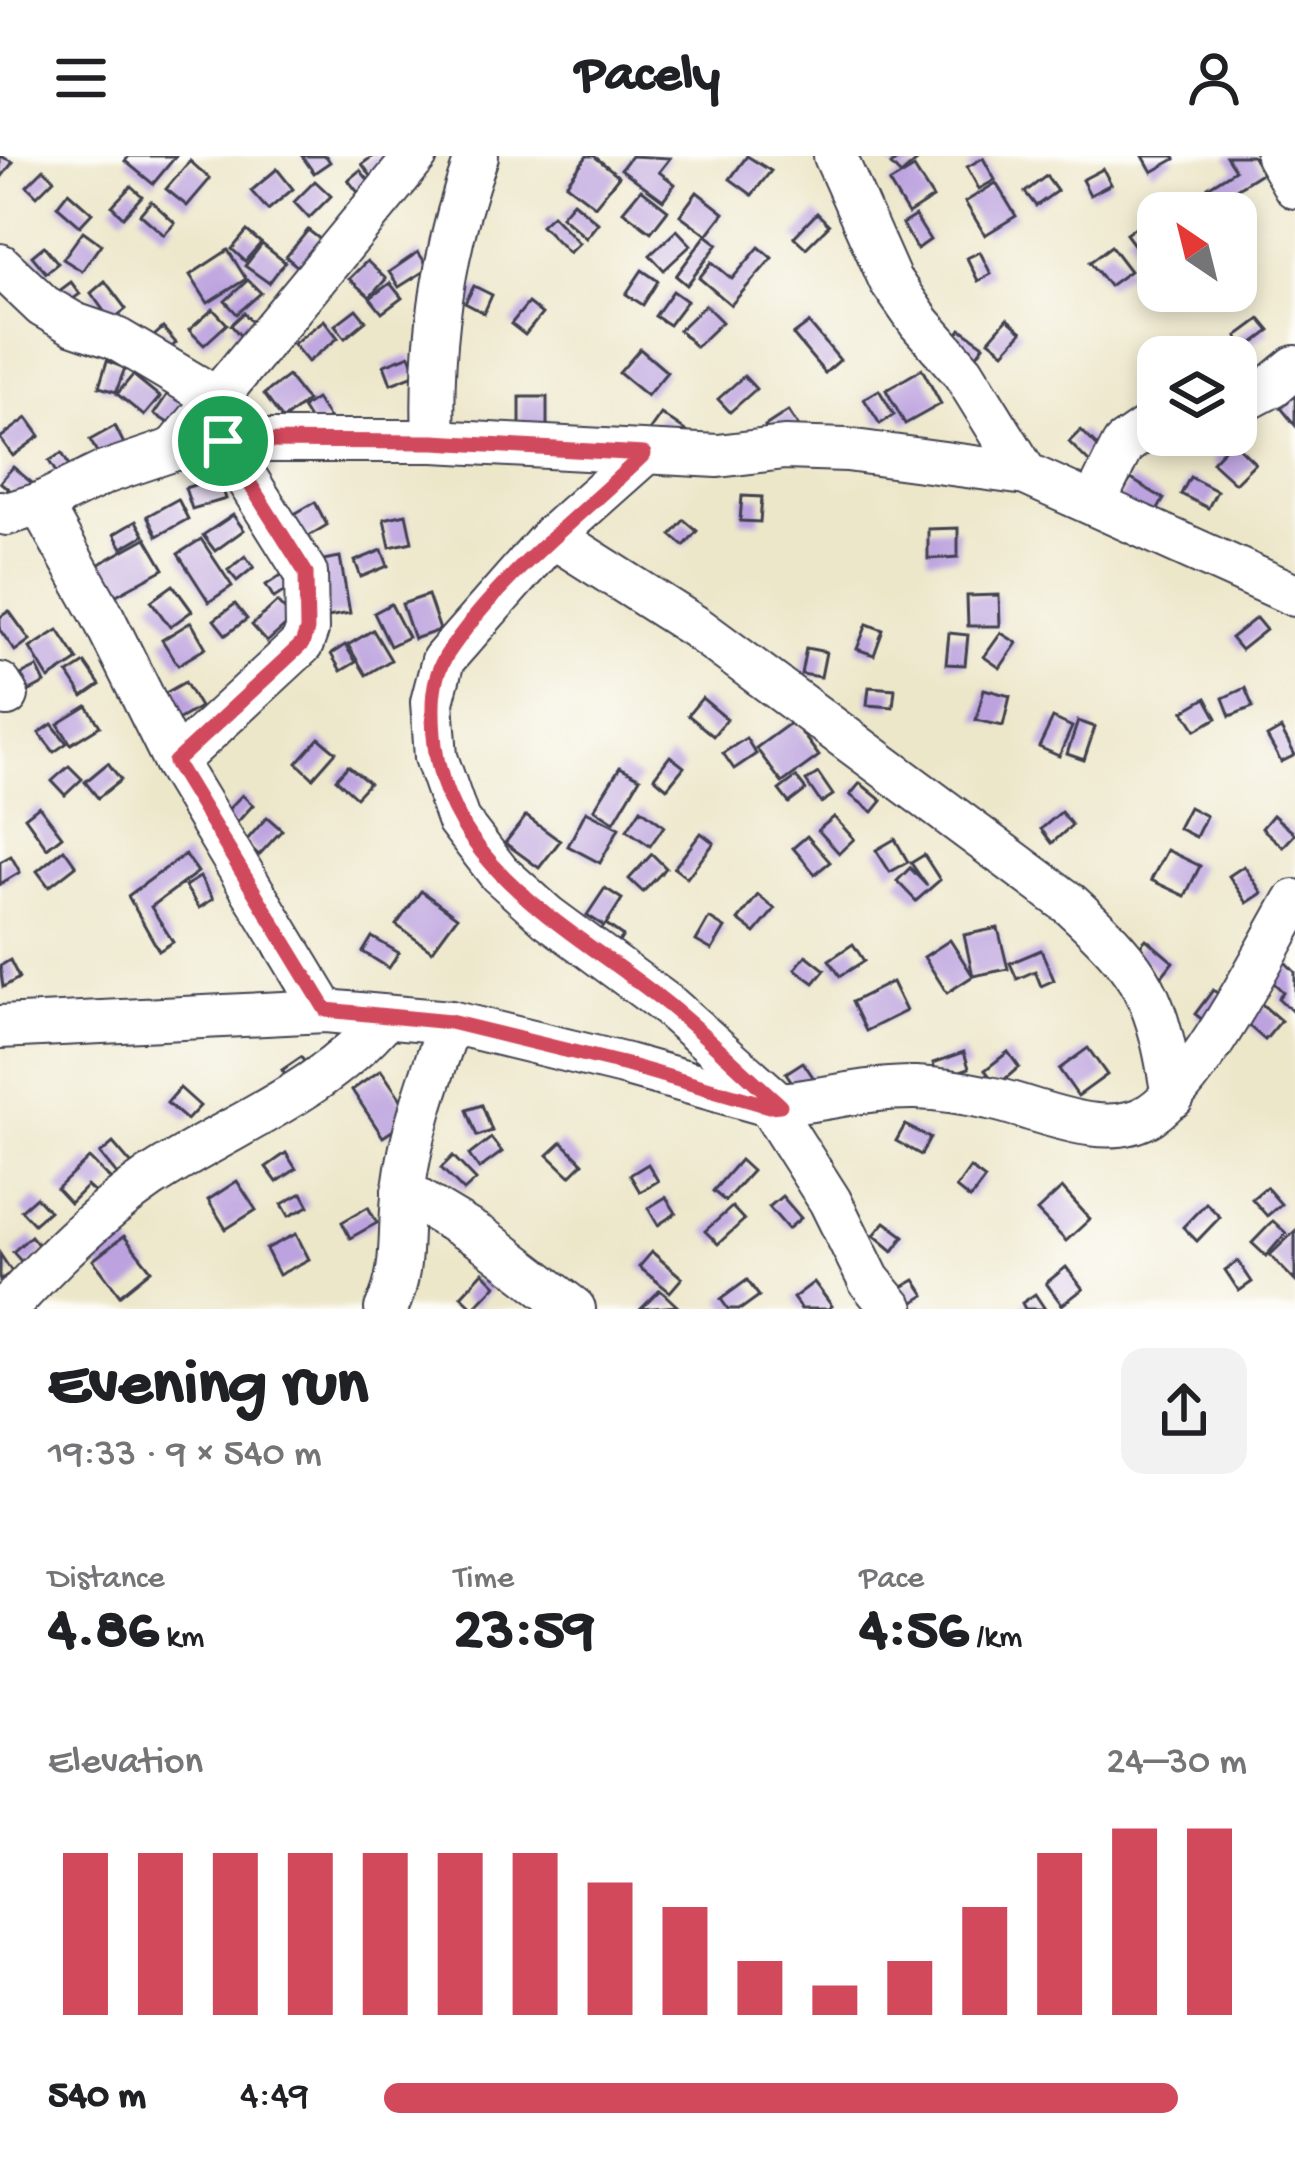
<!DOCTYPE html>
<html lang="en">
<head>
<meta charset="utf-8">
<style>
	:root { --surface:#fff; --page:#f2f2f2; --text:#202124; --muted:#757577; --accent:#d1495b }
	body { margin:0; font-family:"Gochi Hand",sans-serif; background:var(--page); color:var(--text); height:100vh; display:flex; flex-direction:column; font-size:45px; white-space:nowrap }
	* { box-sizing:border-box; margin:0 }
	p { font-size:39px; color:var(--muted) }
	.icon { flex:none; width:66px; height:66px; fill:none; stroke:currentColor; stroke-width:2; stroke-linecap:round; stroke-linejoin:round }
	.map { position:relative; height:1153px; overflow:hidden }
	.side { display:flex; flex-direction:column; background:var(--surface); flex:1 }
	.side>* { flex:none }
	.needle { width:78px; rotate:325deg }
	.tools { position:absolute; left:1137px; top:36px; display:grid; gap:24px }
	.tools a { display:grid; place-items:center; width:120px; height:120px; border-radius:24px; background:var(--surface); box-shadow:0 6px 18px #0003; font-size:60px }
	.pin { position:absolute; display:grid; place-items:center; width:102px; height:102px; color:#fff; margin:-51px; border:6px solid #fff; border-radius:50%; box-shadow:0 3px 12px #0007 }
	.round { display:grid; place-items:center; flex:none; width:126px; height:126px; border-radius:24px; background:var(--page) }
	.headline { display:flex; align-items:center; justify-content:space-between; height:204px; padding:0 48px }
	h1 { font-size:66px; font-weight:800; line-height:90px }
	.figures { display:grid; grid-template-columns:repeat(3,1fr); gap:18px; height:204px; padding:12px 48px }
	.figures div { display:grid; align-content:center }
	.figures b { font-size:60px; font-weight:800 }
	.figures small { font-size:33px; font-weight:400 }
	.figures p { font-size:33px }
	.chart { height:336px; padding:24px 48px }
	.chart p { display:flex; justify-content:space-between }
	.chart svg { width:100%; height:216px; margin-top:12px; stroke:var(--accent); stroke-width:6 }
	ul { padding:0 48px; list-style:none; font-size:39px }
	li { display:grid; grid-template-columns:192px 144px 1fr; align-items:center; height:90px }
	li i { height:30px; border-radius:15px; background:var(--accent) }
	header { display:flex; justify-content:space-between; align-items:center; height:156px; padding:0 48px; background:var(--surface); font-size:54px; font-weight:800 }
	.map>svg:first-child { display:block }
	.building { fill:#bca2df }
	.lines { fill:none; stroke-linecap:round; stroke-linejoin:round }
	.minor-casing { stroke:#404050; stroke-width:46 }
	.minor { stroke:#fff; stroke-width:42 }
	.route-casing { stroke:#fff; stroke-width:24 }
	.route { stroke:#d1495b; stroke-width:15 }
</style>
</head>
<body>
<header><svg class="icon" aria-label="menu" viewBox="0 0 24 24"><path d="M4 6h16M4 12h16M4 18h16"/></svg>Pacely<svg class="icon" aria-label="person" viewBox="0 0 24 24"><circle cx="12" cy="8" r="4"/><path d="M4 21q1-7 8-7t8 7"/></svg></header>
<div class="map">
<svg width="1295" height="1153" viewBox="0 0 1295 1153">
	<rect width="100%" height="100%" fill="#fdfcf7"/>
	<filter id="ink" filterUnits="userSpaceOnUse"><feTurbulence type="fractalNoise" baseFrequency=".00833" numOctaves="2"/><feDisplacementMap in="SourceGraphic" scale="24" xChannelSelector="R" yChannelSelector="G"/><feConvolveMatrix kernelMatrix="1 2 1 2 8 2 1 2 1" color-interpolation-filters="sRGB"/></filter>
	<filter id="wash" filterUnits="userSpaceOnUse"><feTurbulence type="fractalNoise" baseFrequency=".004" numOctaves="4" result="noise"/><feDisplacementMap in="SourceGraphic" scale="48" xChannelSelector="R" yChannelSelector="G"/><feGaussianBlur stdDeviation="2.7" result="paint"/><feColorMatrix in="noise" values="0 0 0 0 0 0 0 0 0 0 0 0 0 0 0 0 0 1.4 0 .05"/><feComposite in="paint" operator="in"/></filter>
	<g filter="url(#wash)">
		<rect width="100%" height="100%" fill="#ede7ca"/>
		<g id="blocks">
			<g class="building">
				<polygon points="0,0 13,6 0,23"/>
				<polygon points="129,0 176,0 153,28 125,5"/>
				<polygon points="302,0 326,0 330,6 314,17"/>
				<polygon points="373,0 398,0 374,24 362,8"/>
				<polygon points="587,0 594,0 619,20 595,50 566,28"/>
				<polygon points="631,0 670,2 659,16 675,28 663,44 621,13"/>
				<polygon points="747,0 771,15 752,39 730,23"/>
				<polygon points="901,0 912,0 917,5 901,19 891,9"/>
				<polygon points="1143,0 1173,0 1175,3 1152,16"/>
				<polygon points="1226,0 1252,0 1263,16 1217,45 1208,31 1235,14"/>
				<polygon points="983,2 995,24 979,33 967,11"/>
				<polygon points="190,5 210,23 187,50 166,33"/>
				<polygon points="914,12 933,42 908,58 889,27"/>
				<polygon points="44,13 54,23 37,40 27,30"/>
				<polygon points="277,13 293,33 268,54 251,35"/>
				<polygon points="1103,13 1111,28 1090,39 1082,24"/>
				<polygon points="360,14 381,39 368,49 348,24"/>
				<polygon points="1046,20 1057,35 1036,50 1025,36"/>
				<polygon points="315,25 331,40 309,62 294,46"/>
				<polygon points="996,27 1016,60 985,79 965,46"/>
				<polygon points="131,30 142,40 123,61 112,50"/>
				<polygon points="641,33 668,54 651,76 623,55"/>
				<polygon points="68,36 92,57 80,70 57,50"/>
				<polygon points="697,36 724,57 707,79 680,59"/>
				<polygon points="151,45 175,67 164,79 140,58"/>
				<polygon points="573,46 598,67 586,82 561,60"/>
				<polygon points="817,57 829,69 806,92 794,81"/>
				<polygon points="1153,58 1158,64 1158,84 1141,98 1126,78"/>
				<polygon points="552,59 579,87 569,97 541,69"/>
				<polygon points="915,60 930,84 917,93 902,68"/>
				<polygon points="308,74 321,84 298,111 286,101"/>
				<polygon points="677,74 691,89 664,114 650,99"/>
				<polygon points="83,75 101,88 82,115 63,103"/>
				<polygon points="247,75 261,87 245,105 232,93"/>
				<polygon points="706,79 718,88 687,129 676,120"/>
				<polygon points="262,88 285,106 269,127 245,110"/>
				<polygon points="44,90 58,107 46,117 32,100"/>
				<polygon points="1111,90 1130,115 1109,130 1090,106"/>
				<polygon points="759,91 772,102 731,149 699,122 712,106 732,123"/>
				<polygon points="228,94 246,123 208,147 190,119"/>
				<polygon points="418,96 429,112 399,131 389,116"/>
				<polygon points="980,96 991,118 978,125 967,102"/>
				<polygon points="367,105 386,123 370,141 349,123"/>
				<polygon points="642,114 658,125 643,149 626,138"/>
				<polygon points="248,124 261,137 237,158 225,145"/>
				<polygon points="105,125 126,153 111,165 91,137"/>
				<polygon points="71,126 80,138 60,152 51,141"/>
				<polygon points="390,127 402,142 382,157 370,142"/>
				<polygon points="474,130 492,139 484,157 465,147"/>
				<polygon points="673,135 687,145 669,169 655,160"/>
				<polygon points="528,147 542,158 525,179 511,168"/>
				<polygon points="705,149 722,166 696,191 679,174"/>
				<polygon points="213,153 227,168 204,189 189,174"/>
				<polygon points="356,153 366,165 345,182 335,169"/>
				<polygon points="244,157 265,181 252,193 231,169"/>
				<polygon points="1007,163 1022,176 1004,196 989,184"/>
				<polygon points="1260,163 1270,175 1246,193 1237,180"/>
				<polygon points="324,164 338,182 308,206 293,188"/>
				<polygon points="809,167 840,204 825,217 793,179"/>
				<polygon points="163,172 176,187 150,211 136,196"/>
				<polygon points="961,173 984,189 974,203 951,188"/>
				<polygon points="640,193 667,216 647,240 619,217"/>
				<polygon points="410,199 417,218 391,228 384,209"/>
				<polygon points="107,205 125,212 116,236 99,231"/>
				<polygon points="922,213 941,248 905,268 886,234"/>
				<polygon points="197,216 181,275 154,258 169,236"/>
				<polygon points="133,219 160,241 144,260 117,238"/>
				<polygon points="288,220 307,245 283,264 264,238"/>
				<polygon points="744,220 756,233 730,256 718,243"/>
				<polygon points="879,234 894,259 880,268 864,243"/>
				<polygon points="1295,239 1295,269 1281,252"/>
				<polygon points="520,241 547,241 547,275 520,274"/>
				<polygon points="316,243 329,262 314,271 302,252"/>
				<polygon points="788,255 805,280 781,295 765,270"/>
				<polygon points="661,258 687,276 668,303 642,285"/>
				<polygon points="27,262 40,280 13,300 0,282"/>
				<polygon points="115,270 129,298 105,310 90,284"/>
				<polygon points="1081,274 1102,295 1090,307 1069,286"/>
				<polygon points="1232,285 1255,307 1235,327 1212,306"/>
				<polygon points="62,297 76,322 64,329 49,305"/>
				<polygon points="13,311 38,332 25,347 0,326"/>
				<polygon points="219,321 226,343 192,353 185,332"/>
				<polygon points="1190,321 1217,335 1208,352 1181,338"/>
				<polygon points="1131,323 1164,343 1148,370 1114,350"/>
				<polygon points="742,340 762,341 760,366 740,365"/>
				<polygon points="178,343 188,363 157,380 147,360"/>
				<polygon points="315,346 327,369 302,384 289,361"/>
				<polygon points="406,358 412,386 390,391 384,363"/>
				<polygon points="233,359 244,374 215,395 203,379"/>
				<polygon points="684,364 697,375 684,390 671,379"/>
				<polygon points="136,365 144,379 122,392 114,378"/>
				<polygon points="958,372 958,401 928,403 928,373"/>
				<polygon points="146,382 164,413 109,443 92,412"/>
				<polygon points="201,383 232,430 209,446 178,398"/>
				<polygon points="382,394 388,410 361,421 355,405"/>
				<polygon points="245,400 254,411 237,425 228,414"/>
				<polygon points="340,401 350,457 322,462 312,406"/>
				<polygon points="286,416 294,429 274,442 266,429"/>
				<polygon points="173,429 192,455 170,471 151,445"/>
				<polygon points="428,439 440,474 414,483 402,448"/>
				<polygon points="999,439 1000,470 968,470 967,440"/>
				<polygon points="277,446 293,463 267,486 252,469"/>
				<polygon points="235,448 247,463 226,479 214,464"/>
				<polygon points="391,448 408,481 390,490 374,457"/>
				<polygon points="9,455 30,484 15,495 0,474 0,461"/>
				<polygon points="1256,462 1266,474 1241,494 1231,482"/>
				<polygon points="191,466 206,492 178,509 162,484"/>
				<polygon points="867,468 883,474 874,499 857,493"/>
				<polygon points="58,474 78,504 49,523 30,492"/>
				<polygon points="373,474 391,504 366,519 348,489"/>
				<polygon points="949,477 968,479 965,509 946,508"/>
				<polygon points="1001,477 1017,487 1000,512 984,501"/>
				<polygon points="345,489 356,506 341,515 331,498"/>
				<polygon points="806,492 826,496 821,521 801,518"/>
				<polygon points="85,507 100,529 83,541 68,518"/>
				<polygon points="37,511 45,527 30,535 21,519"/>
				<polygon points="185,526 200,551 167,570 153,544"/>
				<polygon points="869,531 895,533 893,551 867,549"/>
				<polygon points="1245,532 1253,551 1230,560 1223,542"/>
				<polygon points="984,533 1010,540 1003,570 976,564"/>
				<polygon points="702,542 727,563 713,580 688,559"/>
				<polygon points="1206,542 1217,562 1196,574 1184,555"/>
				<polygon points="87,550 100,570 71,588 58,568"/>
				<polygon points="1053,562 1072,571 1059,600 1039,591"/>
				<polygon points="793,565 819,600 782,627 756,592"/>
				<polygon points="1078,565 1095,571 1084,604 1067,598"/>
				<polygon points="52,568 67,587 54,596 39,577"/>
				<polygon points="1281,573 1295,599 1281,606 1267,581"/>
				<polygon points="319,582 336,596 313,622 297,607"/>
				<polygon points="746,582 756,598 734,613 723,597"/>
				<polygon points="670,600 684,611 667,632 654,621"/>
				<polygon points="108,607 121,624 98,642 85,626"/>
				<polygon points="69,610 82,623 65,639 52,625"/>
				<polygon points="348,610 369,627 356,641 336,623"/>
				<polygon points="620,611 640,622 614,666 594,653"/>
				<polygon points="818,617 833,639 821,647 806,625"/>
				<polygon points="796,621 806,634 789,647 779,634"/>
				<polygon points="860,627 882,645 873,656 850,639"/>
				<polygon points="242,639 253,649 231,673 220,662"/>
				<polygon points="39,650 62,680 47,692 25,661"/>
				<polygon points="1189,651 1206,660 1196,681 1178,672"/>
				<polygon points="641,653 664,670 650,690 627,674"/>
				<polygon points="586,655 619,672 600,707 568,690"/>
				<polygon points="1061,656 1072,669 1052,687 1041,673"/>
				<polygon points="1273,659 1295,678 1283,691 1262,672"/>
				<polygon points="526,660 560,685 539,712 505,687"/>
				<polygon points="267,661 282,674 259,699 245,686"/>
				<polygon points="834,661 854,683 839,697 818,674"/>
				<polygon points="701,677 714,687 687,722 674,712"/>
				<polygon points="807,680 830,706 815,718 793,692"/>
				<polygon points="895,683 908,706 890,716 876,694"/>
				<polygon points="64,693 76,710 49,731 37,715"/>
				<polygon points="1167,694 1200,710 1185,740 1151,724"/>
				<polygon points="185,698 198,716 151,751 173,786 159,795 128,740"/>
				<polygon points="652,698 666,712 643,736 629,723"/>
				<polygon points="924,699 940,724 916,745 897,725 910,712 927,730 911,707"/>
				<polygon points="11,700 20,716 0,728 0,706"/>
				<polygon points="1244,710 1262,737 1247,747 1229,720"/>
				<polygon points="200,721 213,743 199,752 185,730"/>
				<polygon points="605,732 622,743 606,768 623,780 603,810 585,797 604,770 587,759"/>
				<polygon points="421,735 457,761 432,795 396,769"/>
				<polygon points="758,739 775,753 755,777 738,764"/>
				<polygon points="709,762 725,772 712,794 696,785"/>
				<polygon points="998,772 1008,813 973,820 964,779"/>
				<polygon points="372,781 399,797 389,812 363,796"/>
				<polygon points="1146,783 1173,806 1162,820 1134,796"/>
				<polygon points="950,784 973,820 947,837 924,801"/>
				<polygon points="853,788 864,805 840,820 829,804"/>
				<polygon points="1041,794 1054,824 1041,830 1035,815 1017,823 1010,807"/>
				<polygon points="1274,795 1295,816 1295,858 1278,842 1283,836 1258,811"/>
				<polygon points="806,799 825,814 814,827 795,813"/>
				<polygon points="10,804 19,822 3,831 0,810"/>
				<polygon points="892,826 906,855 866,875 852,846"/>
				<polygon points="1213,834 1226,843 1208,868 1195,858"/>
				<polygon points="1249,837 1281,865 1265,884 1232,855"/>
				<polygon points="1088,892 1107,919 1078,940 1059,913"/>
				<polygon points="964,896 969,912 938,923 933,907"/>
				<polygon points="1008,896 1019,911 997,930 985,914"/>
				<polygon points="301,901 319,928 299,941 282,914"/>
				<polygon points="803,906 821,933 804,944 786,917"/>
				<polygon points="381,914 413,961 383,981 352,934"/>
				<polygon points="180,932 200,950 187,964 167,947"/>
				<polygon points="482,949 492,975 477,980 467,954"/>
				<polygon points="905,969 930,982 921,999 896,985"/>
				<polygon points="491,982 502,996 479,1013 469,999"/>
				<polygon points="562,986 583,1007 570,1020 548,999"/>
				<polygon points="113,987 132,1009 118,1020 100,998"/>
				<polygon points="286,997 296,1013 277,1026 266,1011"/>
				<polygon points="453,1000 476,1024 464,1035 441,1012"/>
				<polygon points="89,1002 113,1026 98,1040 87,1030 70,1047 57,1033"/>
				<polygon points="740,1004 752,1015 725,1045 713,1035"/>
				<polygon points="648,1008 658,1025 640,1036 630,1019"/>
				<polygon points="970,1012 985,1023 970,1043 956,1032"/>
				<polygon points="237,1025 256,1054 226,1073 208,1044"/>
				<polygon points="1266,1031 1281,1048 1267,1060 1252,1043"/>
				<polygon points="1062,1032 1090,1063 1066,1085 1037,1055"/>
				<polygon points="302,1037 309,1050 289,1060 282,1048"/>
				<polygon points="782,1040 801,1062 788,1073 769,1051"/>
				<polygon points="36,1041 49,1055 34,1068 21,1054"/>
				<polygon points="666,1041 676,1057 658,1069 648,1052"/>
				<polygon points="1206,1047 1220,1061 1197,1085 1183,1071"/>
				<polygon points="368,1051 377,1067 350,1082 342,1066"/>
				<polygon points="732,1051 744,1064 718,1088 705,1075"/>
				<polygon points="1273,1065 1286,1077 1266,1100 1252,1087"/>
				<polygon points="885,1066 904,1080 893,1095 874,1079"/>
				<polygon points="1295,1075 1295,1125 1270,1099"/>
				<polygon points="296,1078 309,1103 279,1119 266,1093"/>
				<polygon points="31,1080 44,1096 26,1111 13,1096"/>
				<polygon points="124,1080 151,1114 120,1139 93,1104"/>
				<polygon points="652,1096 682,1122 670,1136 639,1111"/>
				<polygon points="0,1098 12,1116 0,1124"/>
				<polygon points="1238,1105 1252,1126 1239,1135 1225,1114"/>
				<polygon points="1066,1111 1083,1133 1062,1149 1046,1127"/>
				<polygon points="483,1116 496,1129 474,1152 461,1140"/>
				<polygon points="747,1124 759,1140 741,1153 728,1153 721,1143"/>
				<polygon points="915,1124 925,1139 906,1151 896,1135"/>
				<polygon points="814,1126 832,1150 828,1153 801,1153 793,1142"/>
				<polygon points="660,1134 677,1150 641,1153"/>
				<polygon points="1035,1138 1045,1153 1025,1153 1022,1147"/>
			</g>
		</g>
	</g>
	<g filter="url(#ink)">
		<use href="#blocks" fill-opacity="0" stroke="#404050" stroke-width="3"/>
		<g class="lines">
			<g class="minor-casing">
				<g id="minor">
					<polyline points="835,0 890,124 920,167 963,216 1026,318"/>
					<polyline points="1277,0 1295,31"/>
					<polyline points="0,109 43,150 74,168 115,182 218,243"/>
					<polyline points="1236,249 1272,230 1295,211"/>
					<path d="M434,285C430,187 443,93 477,0"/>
					<polyline points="175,293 416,0"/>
					<polyline points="644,298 552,380 443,504 432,546 436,601 458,664 499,717 548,761 670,851 779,948"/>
					<polyline points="1094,347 1123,289 1158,265"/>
					<polyline points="40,348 100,455 175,606 325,855"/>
					<polyline points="0,356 7,358 40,348 104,317 175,293 223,285 434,285 718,300 784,292 847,294 1026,318 1295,439"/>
					<path d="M552,380L697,472L1070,748C1145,817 1157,840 1173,941"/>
					<polyline points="0,528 7,539"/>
					<polyline points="175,606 302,488 307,474 306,417 223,285"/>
					<polyline points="0,871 325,855 450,866 627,909 769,949 830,1045 869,1124 893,1153"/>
					<path d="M769,949C818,946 867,931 916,932C940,933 966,937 989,942C1037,951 1104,988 1151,958C1200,925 1263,800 1295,745"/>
					<polyline points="403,1035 483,1083 574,1153"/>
					<path d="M6,1153C50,1105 96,1059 150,1022C233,967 320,939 386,861"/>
					<path d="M386,1153C406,1114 398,1073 404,1032C411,975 431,920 450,866"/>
				</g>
			</g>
			<use href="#minor" class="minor"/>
		</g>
	</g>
	<g class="lines" filter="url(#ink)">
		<g class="route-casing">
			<path id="route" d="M223,285L434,286L644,298C577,363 498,421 446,500C431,523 432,553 434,579C443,714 580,776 671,851C709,882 744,917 780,949L769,950L627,909L450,866L326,854L175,606L302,488L307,474L306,417Z"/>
		</g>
		<use href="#route" class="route"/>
	</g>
</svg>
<div class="tools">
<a><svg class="needle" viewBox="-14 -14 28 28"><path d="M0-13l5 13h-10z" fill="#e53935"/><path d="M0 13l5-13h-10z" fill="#757577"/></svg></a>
<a><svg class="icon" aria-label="layers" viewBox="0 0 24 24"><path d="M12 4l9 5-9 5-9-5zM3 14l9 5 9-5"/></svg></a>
</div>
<div class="pin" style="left:223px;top:285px;background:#1e9e55"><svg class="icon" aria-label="arrive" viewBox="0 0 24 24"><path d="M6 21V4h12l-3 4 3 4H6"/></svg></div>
</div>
<section class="side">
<div class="headline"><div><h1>Evening run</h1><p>19:33 · 9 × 540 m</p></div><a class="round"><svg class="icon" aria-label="share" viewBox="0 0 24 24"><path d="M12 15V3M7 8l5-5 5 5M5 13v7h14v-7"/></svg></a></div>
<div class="figures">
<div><p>Distance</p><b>4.86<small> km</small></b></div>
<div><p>Time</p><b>23:59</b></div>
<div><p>Pace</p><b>4:56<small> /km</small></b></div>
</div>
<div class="chart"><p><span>Elevation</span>24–30 m</p>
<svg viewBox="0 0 160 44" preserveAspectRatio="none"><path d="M5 44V11M15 44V11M25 44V11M35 44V11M45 44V11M55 44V11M65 44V11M75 44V17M85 44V22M95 44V33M105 44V38M115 44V33M125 44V22M135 44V11M145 44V6M155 44V6"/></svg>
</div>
<ul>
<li><b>540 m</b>4:49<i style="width:92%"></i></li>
</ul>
</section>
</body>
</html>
